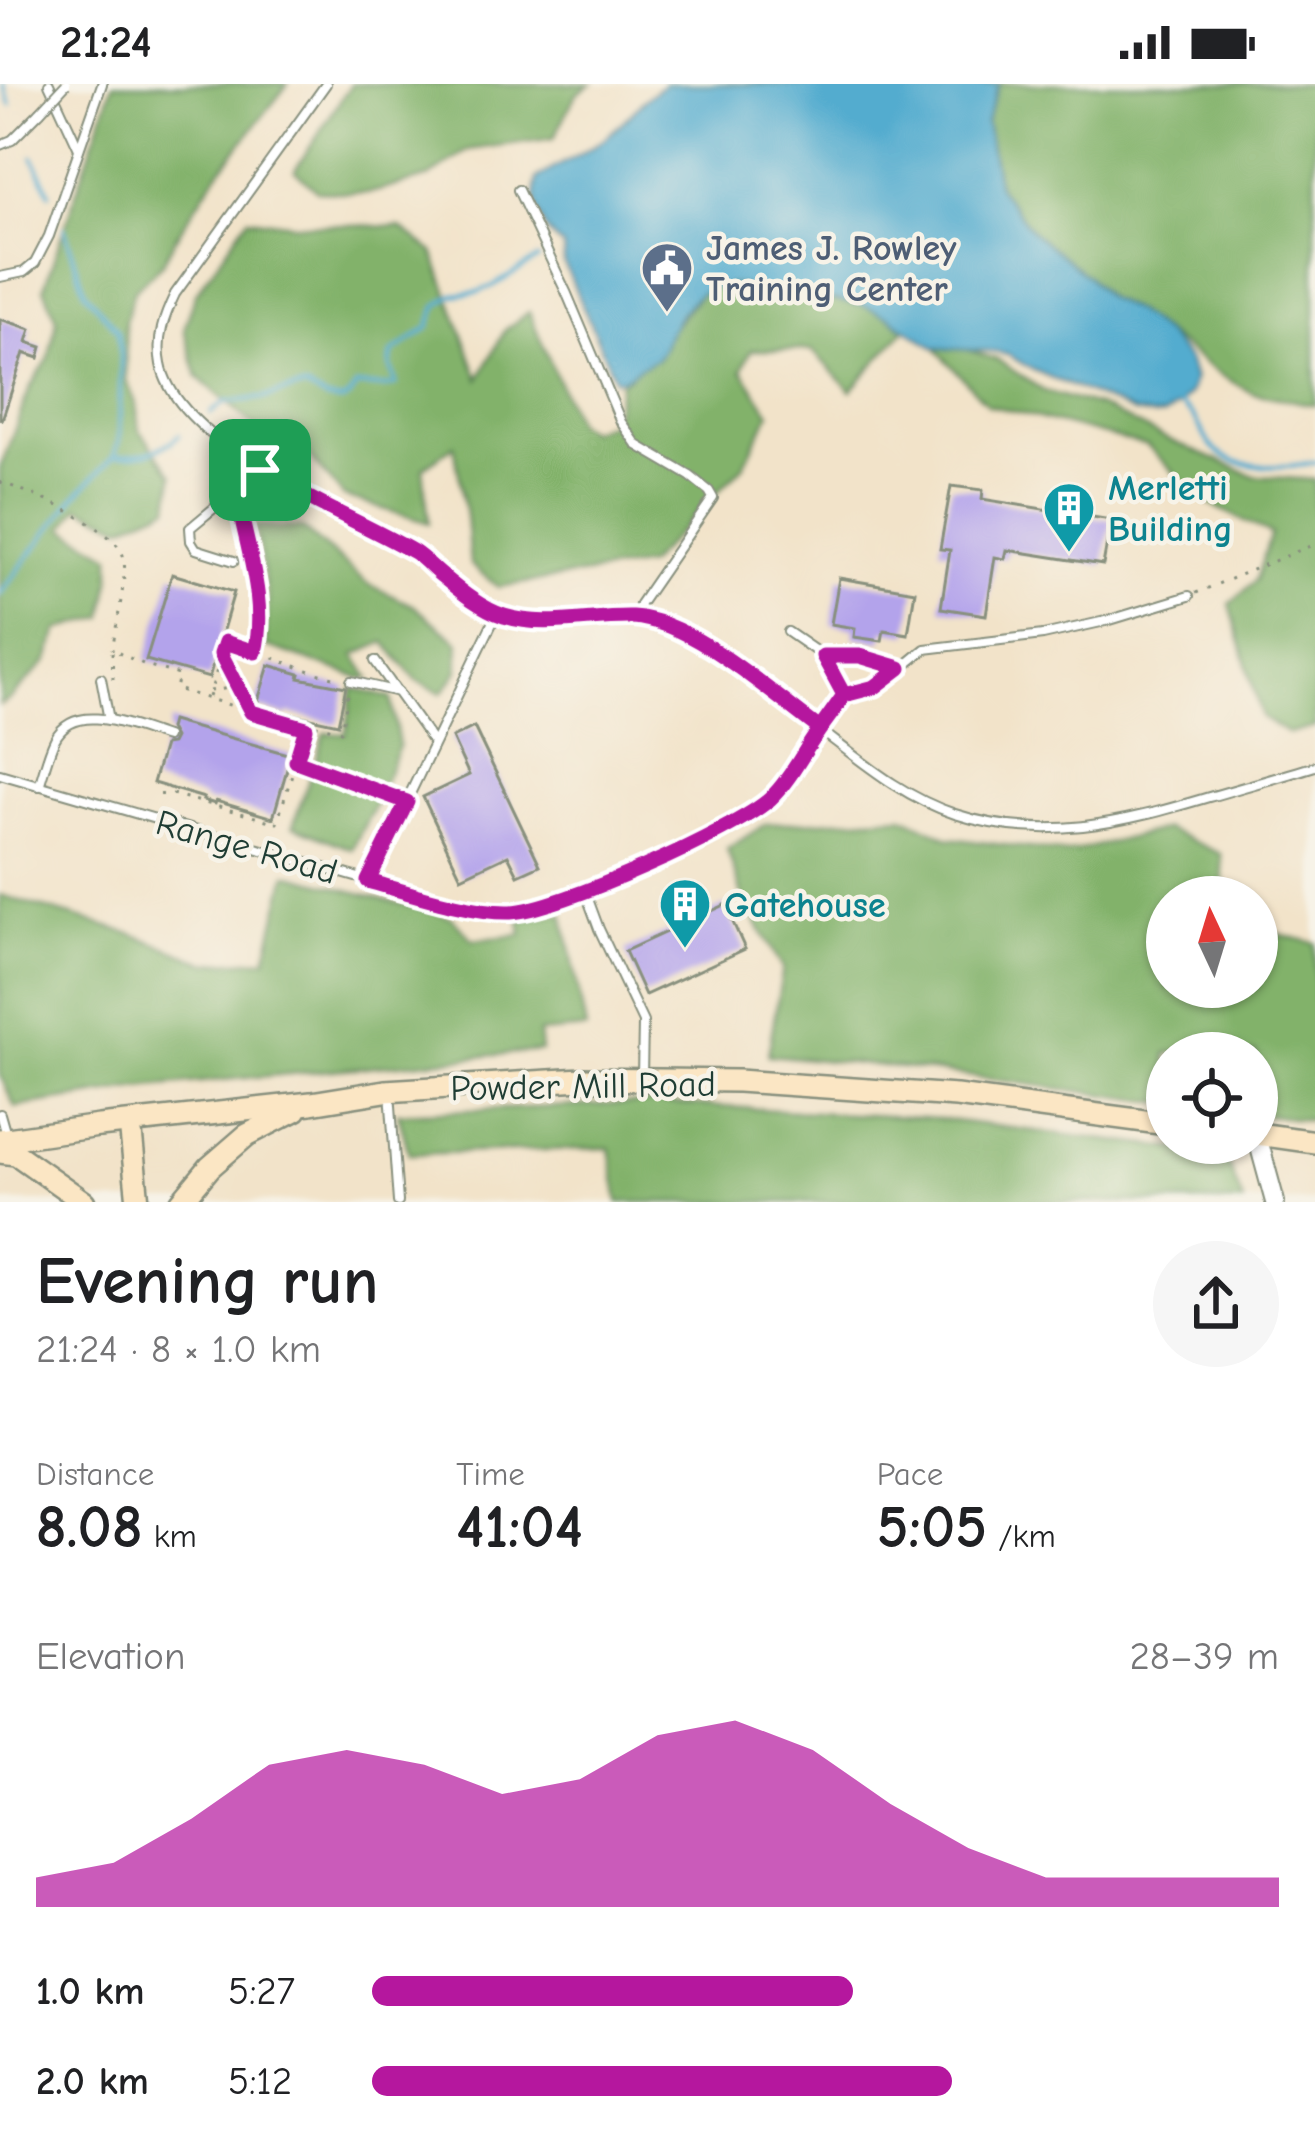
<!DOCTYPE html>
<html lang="en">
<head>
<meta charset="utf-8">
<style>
	:root { --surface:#fff; --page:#f6f6f6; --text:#202124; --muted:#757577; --accent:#b5179e }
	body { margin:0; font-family:"Comic Neue",sans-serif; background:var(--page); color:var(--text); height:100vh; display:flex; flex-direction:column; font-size:45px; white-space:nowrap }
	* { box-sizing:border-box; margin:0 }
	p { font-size:39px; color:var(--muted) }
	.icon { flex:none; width:66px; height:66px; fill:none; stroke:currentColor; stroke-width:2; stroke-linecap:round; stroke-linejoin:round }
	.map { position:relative; height:1118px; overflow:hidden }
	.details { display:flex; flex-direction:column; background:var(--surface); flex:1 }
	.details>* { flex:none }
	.needle { width:78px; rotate:356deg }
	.tools { position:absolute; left:1146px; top:792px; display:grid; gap:24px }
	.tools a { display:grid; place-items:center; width:132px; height:132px; border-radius:50%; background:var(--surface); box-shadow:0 3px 9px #0004; font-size:60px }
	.pin { position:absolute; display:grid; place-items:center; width:102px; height:102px; color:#fff; margin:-51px; border-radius:24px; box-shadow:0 6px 18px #0006 }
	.round { display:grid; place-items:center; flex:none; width:126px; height:126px; border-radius:63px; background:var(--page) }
	.summary { display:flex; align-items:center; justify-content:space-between; height:204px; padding:0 36px }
	h1 { font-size:66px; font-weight:800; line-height:90px }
	.figures { display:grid; grid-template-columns:repeat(3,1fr); gap:18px; height:204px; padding:12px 36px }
	.figures div { display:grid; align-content:center }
	.figures b { font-size:60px; font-weight:800 }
	.figures small { font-size:33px; font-weight:400 }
	.figures p { font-size:33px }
	.chart { height:336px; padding:24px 36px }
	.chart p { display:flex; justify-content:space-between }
	.chart svg { width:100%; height:216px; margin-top:12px; fill:var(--accent); opacity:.7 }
	ul { padding:0 36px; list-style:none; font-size:39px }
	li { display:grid; grid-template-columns:192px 144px 1fr; align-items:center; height:90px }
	li i { height:30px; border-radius:15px; background:var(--accent) }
	.status { display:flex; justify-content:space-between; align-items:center; height:84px; padding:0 60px; background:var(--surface); direction:ltr }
	.status svg { height:33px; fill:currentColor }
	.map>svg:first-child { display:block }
	.forest { fill:#82b26b; stroke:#507850; stroke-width:3 }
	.water { fill:#52accf; stroke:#387482; stroke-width:3 }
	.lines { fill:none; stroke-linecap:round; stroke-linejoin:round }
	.stream { stroke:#52accf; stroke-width:4.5 }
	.building { fill:#b3a3eb }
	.service-casing { stroke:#88907e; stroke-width:12 }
	.tertiary-casing { stroke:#88907e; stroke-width:22 }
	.secondary-casing { stroke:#88907e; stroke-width:26 }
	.path { stroke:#88907e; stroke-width:3; stroke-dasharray:3 9; stroke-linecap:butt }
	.service { stroke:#fff; stroke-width:8 }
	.tertiary { stroke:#fff; stroke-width:18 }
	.secondary { stroke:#fbe6c4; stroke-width:21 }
	.service-bridge-casing { stroke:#88907e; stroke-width:12; stroke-linecap:butt }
	.service-bridge { stroke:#fff; stroke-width:8 }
	.route-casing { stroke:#fff; stroke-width:24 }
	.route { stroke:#b5179e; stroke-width:15 }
	.labels { text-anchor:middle; stroke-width:9; stroke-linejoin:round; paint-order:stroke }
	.service-label { font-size:36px; font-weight:bold; fill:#4e5e75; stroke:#f7f3e8; text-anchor:start }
	.culture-label { font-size:36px; font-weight:bold; fill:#0d838f; stroke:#f7f3e8; text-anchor:start }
	.street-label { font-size:36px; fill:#1f3d34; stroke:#f7f3e8 }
</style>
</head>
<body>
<div class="status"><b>21:24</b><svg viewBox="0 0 49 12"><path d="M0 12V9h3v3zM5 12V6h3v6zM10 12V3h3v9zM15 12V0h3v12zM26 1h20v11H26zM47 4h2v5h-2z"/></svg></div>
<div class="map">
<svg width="1315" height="1118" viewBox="0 0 1315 1118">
	<rect width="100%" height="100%" fill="#f7f3e8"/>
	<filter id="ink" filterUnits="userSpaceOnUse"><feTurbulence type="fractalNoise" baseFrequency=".00833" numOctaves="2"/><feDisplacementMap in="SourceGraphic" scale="24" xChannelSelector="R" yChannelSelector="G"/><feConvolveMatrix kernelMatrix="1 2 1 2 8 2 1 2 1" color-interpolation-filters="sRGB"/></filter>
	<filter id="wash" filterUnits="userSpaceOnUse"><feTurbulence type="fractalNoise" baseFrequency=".004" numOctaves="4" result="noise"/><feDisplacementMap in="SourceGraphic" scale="48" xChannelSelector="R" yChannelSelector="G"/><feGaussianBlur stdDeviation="2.7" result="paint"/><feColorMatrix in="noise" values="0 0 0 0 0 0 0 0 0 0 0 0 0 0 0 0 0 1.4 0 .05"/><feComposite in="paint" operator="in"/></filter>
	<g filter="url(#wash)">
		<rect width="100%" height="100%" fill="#f2e3c9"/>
		<g class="forest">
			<polygon points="113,0 288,0 217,90 179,148 162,180 134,206 125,237 126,296 136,319 139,345 173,391 169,423 123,442 79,423 64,444 111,471 111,495 104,533 58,546 48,576 10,615 0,621 0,385 30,304 49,274 57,235 44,204"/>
			<polygon points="351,0 591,0 576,10 554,54 468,66 430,93 370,109 317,107 295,86"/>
			<polygon points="999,0 1315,0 1315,321 1252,309 1219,290 1136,228 1106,213 1088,194 1033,149 998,104 986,38"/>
			<polygon points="248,134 294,140 400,143 433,168 479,295 505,246 529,228 576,339 589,346 612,338 621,296 629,293 633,286 656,275 670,247 703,206 718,201 734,201 862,220 889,233 905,245 851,307 812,266 751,266 742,286 770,329 743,382 647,481 498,503 470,480 466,432 454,361 423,384 429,439 344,413 308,370 263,350 198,293 184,246 195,211"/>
			<polygon points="935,264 962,264 996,275 1044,307 1100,323 1170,357 1254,392 1315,396 1315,643 1289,650 1262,634 1230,520 1256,496 1271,450 1202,416 1147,362 988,321"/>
			<polygon points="255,443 302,444 368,500 414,522 459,558 458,587 442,609 417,597 385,558 355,571 370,594 360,594 265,562 268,516"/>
			<polygon points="353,604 391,614 399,662 373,724 352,765 293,742 325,649 346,650"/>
			<polygon points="903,732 949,754 1067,769 1165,745 1221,770 1226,813 1167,813 1167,903 1257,903 1257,845 1315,859 1315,1037 1257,1030 1257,969 1167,969 1167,1019 924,986 768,971 783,884 744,817 727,765 766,740"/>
			<polygon points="287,790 451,833 473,856 522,851 520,835 563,829 586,945 539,949 541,967 147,1003 15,1023 0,991 0,811 132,850 207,879 266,875"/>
			<polygon points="652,1019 940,1035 1225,1071 1243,1118 619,1118 610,1064 409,1070 398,1029"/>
		</g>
		<path class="water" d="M665,0H999L986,38L998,104L1033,149L1088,193L1106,213L1136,228L1164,249L1188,276L1194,295L1190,309L1178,322L1165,331L1154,332L1135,329L1033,286L1008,271L990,267L935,264L889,233L862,221L734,201C699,202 685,220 669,249C665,257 663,269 656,275C655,276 640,283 639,284C629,290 627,295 615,295L564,180L563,162C542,150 532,118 537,95C559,79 584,71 606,53C627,36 642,14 665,0Z"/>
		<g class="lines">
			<g class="stream">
				<polyline points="3,0 11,20"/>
				<polyline points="33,73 50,109"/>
				<path d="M1176,317C1183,323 1192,329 1197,338C1202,346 1205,355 1212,363C1232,387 1287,384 1315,378"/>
				<path d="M211,329L225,318L264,314L296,305L305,304L326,315L342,317L350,313L356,302C371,300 382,306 396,300L390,281L392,269L429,243L437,222L453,211L478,208L493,202L538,175"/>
				<path d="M114,372C139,372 159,369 179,351"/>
				<polyline points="0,510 74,414 114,372 119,356 121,274 118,247 85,207 64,144"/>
			</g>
		</g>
		<g id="blocks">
			<g class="building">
				<polygon points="0,235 31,245 27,258 42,263 39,274 24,269 2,336 0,335"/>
				<polygon points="951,402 983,406 982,415 1111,436 1103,481 1007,466 1005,475 995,473 986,531 941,524 950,466 940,465"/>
				<polygon points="172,490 234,508 209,594 146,576"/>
				<polygon points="839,494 915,507 908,550 884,546 882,557 854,553 855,544 831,540"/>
				<polygon points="269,581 300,590 299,594 346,603 338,640 288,629 287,632 256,623"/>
				<polygon points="171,637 291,671 273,734 216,717 215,720 203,716 204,714 153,699 164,661 171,660 174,654 169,645"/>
				<polygon points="474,643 540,781 518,791 508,771 461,793 423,713 469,691 452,654"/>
				<polygon points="725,821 745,865 645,911 625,867"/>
			</g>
		</g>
	</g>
	<g filter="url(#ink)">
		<use href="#blocks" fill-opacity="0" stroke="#88907e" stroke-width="3"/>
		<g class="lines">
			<g class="service-casing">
				<g id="service">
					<polyline points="49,0 79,65"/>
					<path d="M326,0L175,210C164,233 156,254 161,280C175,358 346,432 411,467C422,473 430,482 439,490C459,507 484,527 509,533C555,545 600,528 645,534C664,537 680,546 696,554C736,583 776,612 815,642C859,675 902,713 955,730C1044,759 1122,739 1209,713C1244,703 1280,693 1315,682"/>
					<polyline points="0,61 12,56 40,28"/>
					<polyline points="518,106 567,210 621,338 637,361 690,392 709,407 713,414 640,520 638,534"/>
					<polyline points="0,193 24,188 35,179 49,152 102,0"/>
					<polyline points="234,477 196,465 191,457 190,444 260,386"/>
					<polyline points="788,548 823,572 844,611"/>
					<polyline points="824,572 859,572 900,584"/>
					<polyline points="375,577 433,658"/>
					<polyline points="101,594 109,636"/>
					<polyline points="351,597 398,608"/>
					<polyline points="0,690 428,814 493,827 516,828 585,807 710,752 759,724 774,711 844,611 875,603 886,597 925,565 1043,551 1110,536 1189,512"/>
					<path d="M39,702C44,687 48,669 55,655C76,615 135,644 166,653"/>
					<polyline points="368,797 497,529"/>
					<polyline points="585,807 599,845 643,938 642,993"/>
					<polyline points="390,1008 398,1118"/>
					<polyline points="0,1030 6,1051"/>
				</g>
			</g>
			<g class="tertiary-casing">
				<polyline id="tertiary" points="1257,1052 1275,1118"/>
			</g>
			<g class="secondary-casing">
				<g id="secondary">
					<polyline points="130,1039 138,1118"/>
					<polyline points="1257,1050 1315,1058"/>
					<polyline points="0,1056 99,1042 311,1019 385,1007 582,995 738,997 956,1012 1167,1040"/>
					<polyline points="0,1068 16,1070 84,1118"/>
					<polyline points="181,1118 210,1083 247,1051 296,1026"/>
				</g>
			</g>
			<g class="path">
				<path d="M0,398C29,408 112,441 123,471C129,486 115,547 112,566"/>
				<polyline points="238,416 260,519 256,566"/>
				<polyline points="1196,509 1315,460"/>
				<polyline points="221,571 250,626"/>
				<polyline points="113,595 112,566 143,580 179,591 176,605 306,644 277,739 172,710 151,711"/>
				<polyline points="210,607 236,603"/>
				<path d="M209,613L225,558C265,568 297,586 338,594"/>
				<polyline points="307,643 308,639 341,647 349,605"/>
				<polyline points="298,678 396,714"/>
			</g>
			<use href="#service" class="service"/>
			<use href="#tertiary" class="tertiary"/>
			<use href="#secondary" class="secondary"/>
			<g class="service-bridge-casing">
				<polyline id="service-bridge" points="40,28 66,0"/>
			</g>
			<use href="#service-bridge" class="service-bridge"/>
		</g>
	</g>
	<g class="lines" filter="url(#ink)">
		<g class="route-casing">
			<path id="route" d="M260,386L236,405C244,458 268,514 255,568L225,558L221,570L251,628L306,644L296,677L407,718L368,797C410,809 468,829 511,828C556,827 736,746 770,715C790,696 802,670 818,648C827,635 836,624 844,611L823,572H860L900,584L875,603L844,611L820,645C772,610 691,536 632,533C589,532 547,545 504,532C482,525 460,507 442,492C433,485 425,475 414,468C364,440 309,417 260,386"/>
		</g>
		<use href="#route" class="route"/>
	</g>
	<defs>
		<g id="civic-pin" transform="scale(2.7)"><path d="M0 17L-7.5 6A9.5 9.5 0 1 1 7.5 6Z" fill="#5c6f8a" stroke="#f7f3e8"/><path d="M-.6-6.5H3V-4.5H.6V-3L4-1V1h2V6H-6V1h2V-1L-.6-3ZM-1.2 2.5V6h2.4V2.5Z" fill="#fff"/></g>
		<g id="building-pin" transform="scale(2.7)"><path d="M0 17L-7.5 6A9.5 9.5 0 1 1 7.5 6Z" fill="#0f9aa8" stroke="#f7f3e8"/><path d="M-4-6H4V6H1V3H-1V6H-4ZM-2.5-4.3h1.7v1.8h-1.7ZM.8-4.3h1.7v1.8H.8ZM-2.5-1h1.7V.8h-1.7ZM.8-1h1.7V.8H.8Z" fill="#fff"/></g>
	</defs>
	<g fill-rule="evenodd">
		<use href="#civic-pin" x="667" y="184"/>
		<use href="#building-pin" x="1069" y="424"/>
		<use href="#building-pin" x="685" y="820"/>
	</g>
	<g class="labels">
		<g class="service-label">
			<text x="706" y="176">James J. Rowley<tspan x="706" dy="41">Training Center</tspan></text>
		</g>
		<g class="culture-label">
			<text x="1108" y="416">Merletti<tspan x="1108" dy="41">Building</tspan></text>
			<text x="724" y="833">Gatehouse</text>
		</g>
		<g class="street-label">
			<text transform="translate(247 762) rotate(16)" y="13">Range Road</text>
			<text transform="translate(583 1001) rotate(-1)" y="13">Powder Mill Road</text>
		</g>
	</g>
</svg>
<div class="tools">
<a><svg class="needle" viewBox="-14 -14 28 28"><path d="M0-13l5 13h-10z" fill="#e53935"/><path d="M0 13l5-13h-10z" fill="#757577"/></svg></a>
<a><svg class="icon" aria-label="locate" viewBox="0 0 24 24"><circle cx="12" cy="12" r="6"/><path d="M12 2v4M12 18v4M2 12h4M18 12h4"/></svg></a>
</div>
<div class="pin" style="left:260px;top:386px;background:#1e9e55"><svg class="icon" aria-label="arrive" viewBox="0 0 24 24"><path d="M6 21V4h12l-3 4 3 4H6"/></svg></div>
</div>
<section class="details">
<div class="summary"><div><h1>Evening run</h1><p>21:24 · 8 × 1.0 km</p></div><a class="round"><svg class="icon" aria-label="share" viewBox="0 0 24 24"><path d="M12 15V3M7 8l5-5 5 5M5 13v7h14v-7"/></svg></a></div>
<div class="figures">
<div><p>Distance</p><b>8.08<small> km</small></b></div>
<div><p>Time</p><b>41:04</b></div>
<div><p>Pace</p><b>5:05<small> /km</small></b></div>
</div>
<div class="chart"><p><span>Elevation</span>28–39 m</p>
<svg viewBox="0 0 160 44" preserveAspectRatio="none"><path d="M0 44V38L10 35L20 26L30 15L40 12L50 15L60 21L70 18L80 9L90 6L100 12L110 23L120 32L130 38L140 38L150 38L160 38V44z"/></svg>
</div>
<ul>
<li><b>1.0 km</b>5:27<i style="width:53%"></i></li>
<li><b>2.0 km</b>5:12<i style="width:64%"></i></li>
</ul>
</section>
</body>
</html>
